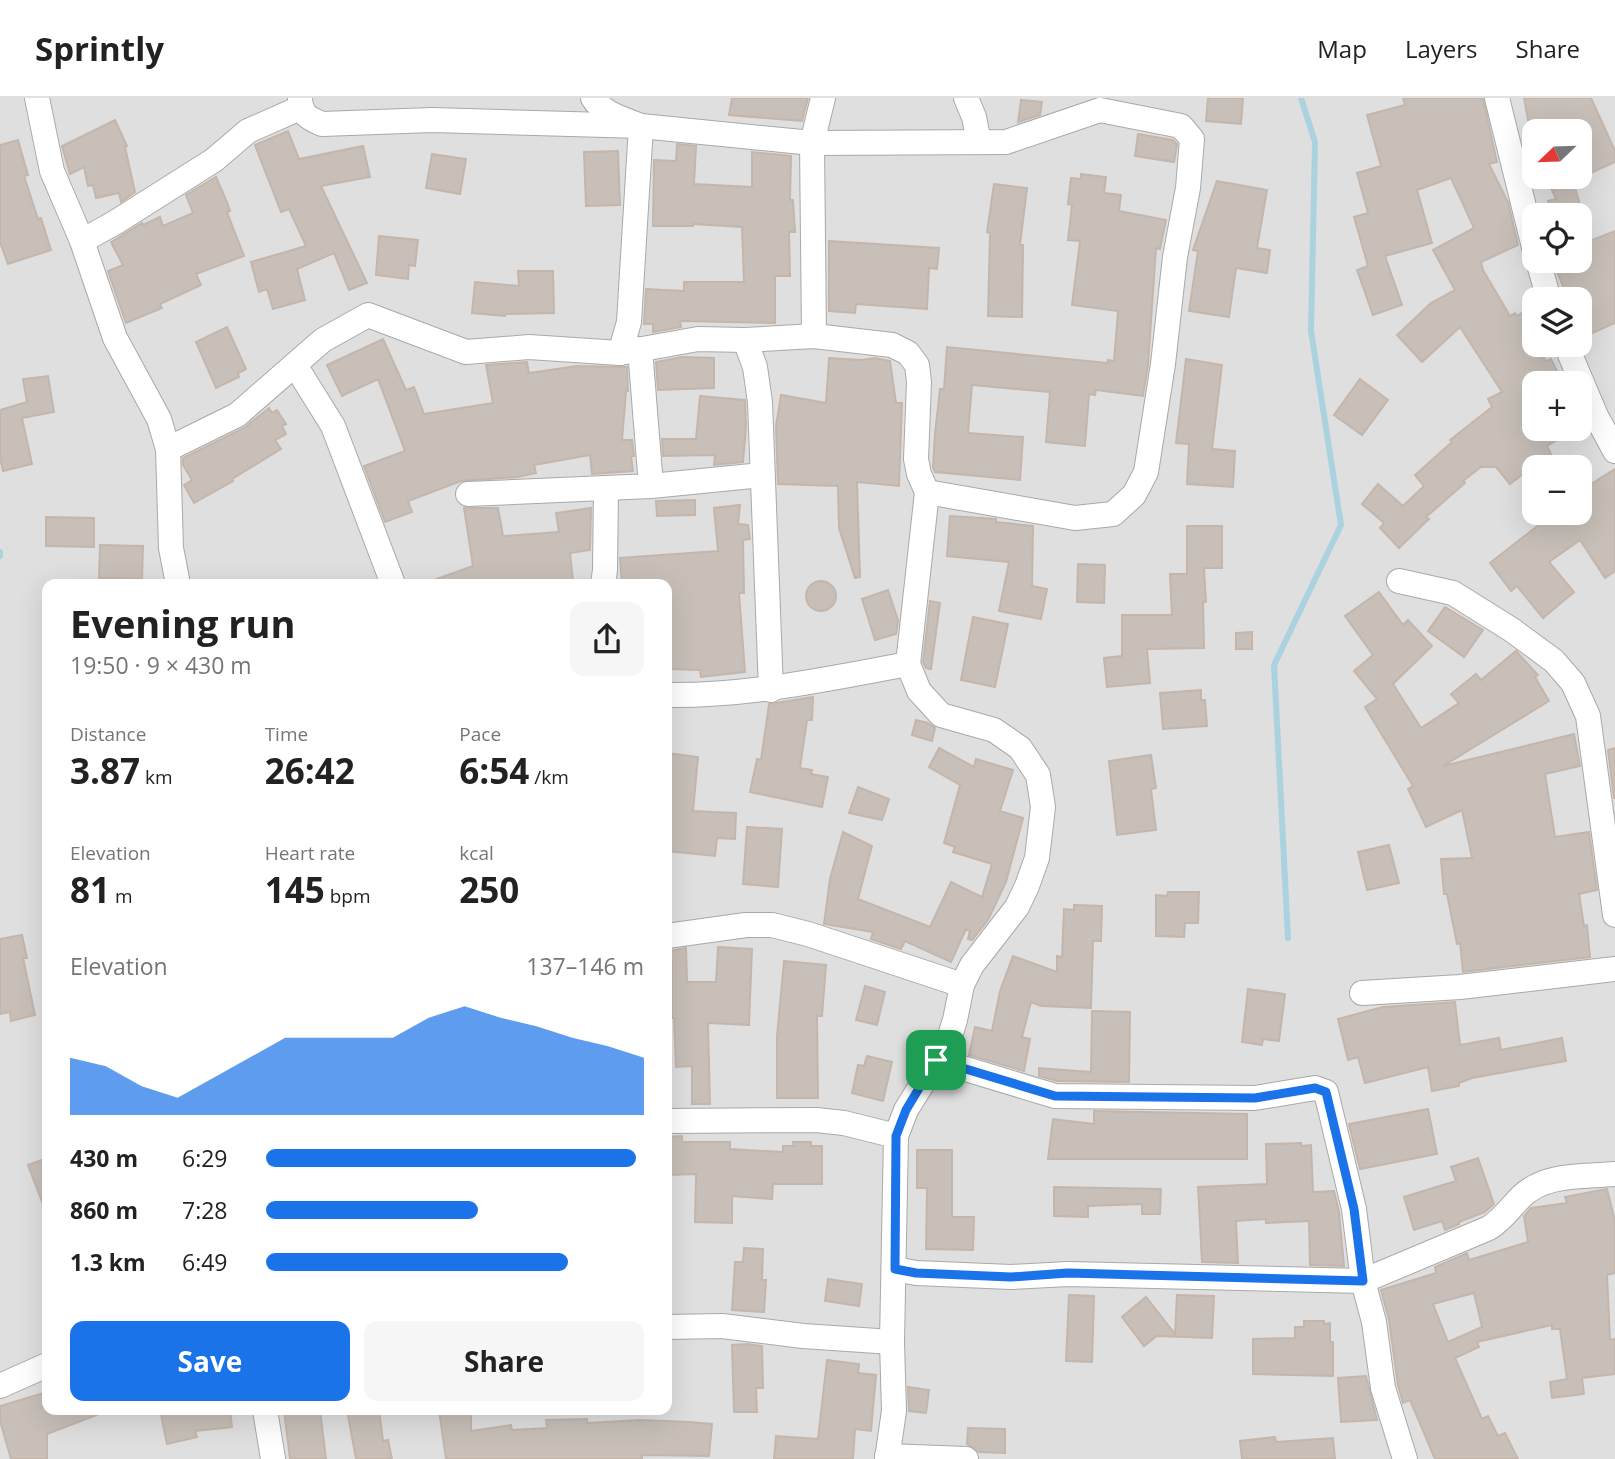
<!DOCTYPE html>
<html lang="en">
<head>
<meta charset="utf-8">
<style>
	:root { --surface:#fff; --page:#f6f6f6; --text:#222; --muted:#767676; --line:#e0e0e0; --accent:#1a73e8 }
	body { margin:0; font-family:"Open Sans",sans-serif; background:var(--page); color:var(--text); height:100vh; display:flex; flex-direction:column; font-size:26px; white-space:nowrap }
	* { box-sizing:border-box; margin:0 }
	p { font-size:23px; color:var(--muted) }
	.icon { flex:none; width:38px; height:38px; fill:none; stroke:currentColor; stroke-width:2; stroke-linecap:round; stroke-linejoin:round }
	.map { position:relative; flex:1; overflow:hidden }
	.sheet { position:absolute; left:42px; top:481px; width:630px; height:836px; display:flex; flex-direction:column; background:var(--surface); border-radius:14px; box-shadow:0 7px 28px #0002 }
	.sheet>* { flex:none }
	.needle { width:46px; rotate:247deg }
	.controls { position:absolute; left:1522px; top:21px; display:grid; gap:14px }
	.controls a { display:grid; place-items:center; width:70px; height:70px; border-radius:14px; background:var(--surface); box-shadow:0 7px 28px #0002; font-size:35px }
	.pin { position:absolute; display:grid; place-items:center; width:60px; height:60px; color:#fff; margin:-30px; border-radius:14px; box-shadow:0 4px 10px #0006 }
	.round { display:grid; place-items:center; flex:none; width:74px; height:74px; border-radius:14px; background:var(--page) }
	.headline { display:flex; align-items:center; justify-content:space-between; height:119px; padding:0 28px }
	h1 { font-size:38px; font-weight:700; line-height:52px }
	.figures { display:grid; grid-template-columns:repeat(3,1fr); gap:10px; height:119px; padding:7px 28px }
	.figures div { display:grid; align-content:center }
	.figures b { font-size:35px; font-weight:700 }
	.figures small { font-size:19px; font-weight:400 }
	.figures p { font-size:19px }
	.chart { height:196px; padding:14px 28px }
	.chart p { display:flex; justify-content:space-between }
	.chart svg { width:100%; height:126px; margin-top:7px; fill:var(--accent); opacity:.7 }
	.primary-button { display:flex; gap:14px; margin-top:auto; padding:14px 28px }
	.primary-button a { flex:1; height:80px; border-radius:14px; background:var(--accent); color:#fff; font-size:28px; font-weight:700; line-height:80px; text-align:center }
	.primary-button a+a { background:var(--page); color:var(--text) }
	ul { padding:0 28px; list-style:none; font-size:23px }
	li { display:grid; grid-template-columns:112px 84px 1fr; align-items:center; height:52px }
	li i { height:18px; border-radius:9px; background:var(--accent) }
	header { display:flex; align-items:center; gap:42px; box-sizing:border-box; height:98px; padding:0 35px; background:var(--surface); border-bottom:2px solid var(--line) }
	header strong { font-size:33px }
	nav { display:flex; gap:38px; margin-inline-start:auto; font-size:24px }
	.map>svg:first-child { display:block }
	.residential { fill:#e0dfdf; fill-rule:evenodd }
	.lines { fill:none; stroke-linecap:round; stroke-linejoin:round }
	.stream { stroke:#aad3df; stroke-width:6 }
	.building { fill:#c7bfb8; stroke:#c4b6ab; stroke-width:2; fill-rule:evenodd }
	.minor-casing { stroke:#a9a9a9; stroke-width:26 }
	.minor { stroke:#fff; stroke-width:24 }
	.route-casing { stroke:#fff; stroke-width:14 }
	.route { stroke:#1a73e8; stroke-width:9 }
</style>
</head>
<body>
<header>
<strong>Sprintly</strong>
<nav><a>Map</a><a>Layers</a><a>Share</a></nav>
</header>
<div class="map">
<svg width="1615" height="1361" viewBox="0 0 1615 1361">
	<rect width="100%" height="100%" fill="#f2efe9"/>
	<path class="residential" d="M0,0H1615V1361H0ZM1535,33H1580V79H1535ZM1535,117H1580V163H1535ZM1535,201H1580V247H1535ZM1535,285H1580V331H1535ZM1535,369H1580V415H1535ZM47,486H667V1312H47Z"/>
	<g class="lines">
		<g class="stream">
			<polyline points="0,454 0,458"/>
			<polyline points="1288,840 1274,567 1341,427 1311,233 1315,44 1301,0"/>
		</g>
	</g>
	<g class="building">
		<polygon points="732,0 808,0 802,23 729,17"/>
		<polygon points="1208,0 1243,0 1241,26 1206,23"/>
		<polygon points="1403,0 1483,0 1497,64 1489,66 1508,104 1518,147 1481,164 1483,172 1510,218 1515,215 1517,218 1535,207 1535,247 1546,263 1551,261 1563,285 1535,285 1535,331 1575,331 1547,348 1557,369 1535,369 1535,400 1523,376 1510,386 1496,369 1481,369 1463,383 1465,385 1426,419 1429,421 1399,450 1380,430 1384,425 1362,406 1378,386 1403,408 1424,388 1415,377 1452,344 1450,342 1492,309 1488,301 1502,294 1460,229 1422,264 1397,237 1431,205 1455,192 1433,152 1474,130 1451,80 1417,92 1432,145 1385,158 1402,207 1373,217 1357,172 1368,168 1354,119 1368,115 1357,75 1381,68 1367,17 1405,7"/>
		<polygon points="1524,0 1591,0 1615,53 1615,64 1580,80 1580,33 1530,33"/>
		<polygon points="1021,2 1042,4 1040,17 1018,24"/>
		<polygon points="115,22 127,48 125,49 135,94 121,104 119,95 96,100 93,87 88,88 84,69 70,76 62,48"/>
		<polygon points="288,33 299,61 363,48 370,79 321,88 367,185 349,192 334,155 297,171 305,202 273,211 267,191 259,194 251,164 306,148 289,111 281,114 255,47"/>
		<polygon points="1138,36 1173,42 1177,46 1174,64 1135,58"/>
		<polygon points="18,42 28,77 24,78 38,121 41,120 51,152 8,166 0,144 0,47"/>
		<polygon points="677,46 696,48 694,86 752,89 752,54 791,58 790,102 793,102 795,134 789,134 790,178 775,178 775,225 680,223 681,229 653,234 653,226 644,226 646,191 684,193 684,184 744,184 742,129 693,126 693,128 653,128 654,62 676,63"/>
		<polygon points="618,53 620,107 586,108 584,54"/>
		<polygon points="432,56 466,61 460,96 426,90"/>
		<polygon points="1081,76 1106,79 1104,95 1121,97 1119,113 1166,122 1160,151 1156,150 1148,267 1143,298 1096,292 1095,297 1089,296 1085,348 1046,344 1050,294 972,287 968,335 1023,339 1020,382 935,374 933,369 935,336 940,291 944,291 947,249 1107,265 1108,262 1114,263 1118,213 1072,207 1080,143 1068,142 1072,107 1068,106 1071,80 1081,81"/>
		<polygon points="216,79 227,104 230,113 227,114 244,158 196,176 201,187 160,206 162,210 126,225 108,173 123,167 111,144 142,125 143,127 160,119 163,128 193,115 186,97"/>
		<polygon points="1546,79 1572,79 1583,117 1553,117 1548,103 1556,101"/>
		<polygon points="1217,83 1267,92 1257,150 1270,152 1267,175 1236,170 1229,219 1189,213 1198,153 1193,152"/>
		<polygon points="994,86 1027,90 1020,147 1023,147 1022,219 988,218 990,135 987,134"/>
		<polygon points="1615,133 1615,225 1588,237 1580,219 1580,201 1568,201 1553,163 1580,163 1580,147"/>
		<polygon points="379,138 418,142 415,168 409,167 408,181 376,177"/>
		<polygon points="829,143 939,150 937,171 929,170 927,211 856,206 855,215 829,213"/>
		<polygon points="518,173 553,173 554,215 506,216 505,218 472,215 475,184 519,188"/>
		<polygon points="227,229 246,271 238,275 239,279 216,290 196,244"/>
		<polygon points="383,241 406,292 414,289 424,316 493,305 486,267 527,264 529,275 577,268 627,269 628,293 626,293 622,342 632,342 634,358 631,358 633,373 592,376 590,357 534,367 536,375 518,379 461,383 408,403 412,414 385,424 364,368 405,353 378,281 342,298 327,267"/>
		<polygon points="682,259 714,260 714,290 658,292 656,264"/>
		<polygon points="829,260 862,262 875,260 890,263 896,305 902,305 899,388 857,384 860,479 855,480 839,430 838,388 778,386 776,328 781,297 826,305"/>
		<polygon points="1186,261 1222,267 1212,351 1235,353 1233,389 1187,386 1189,346 1176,345"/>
		<polygon points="48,278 54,314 22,320 32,366 3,373 0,359 0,312 27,304 23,281"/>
		<polygon points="1360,281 1388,302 1362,337 1334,317"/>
		<polygon points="700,298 745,302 746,329 743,364 714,367 715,357 663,358 662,341 696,341"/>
		<polygon points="269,310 272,315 277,312 286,326 282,328 286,336 275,342 281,351 232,381 233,383 194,405 184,387 192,382 183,367 183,360 244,330"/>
		<polygon points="1615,371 1615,473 1605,480 1580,442 1549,464 1574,494 1543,520 1517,488 1511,493 1490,465 1545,422 1542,415 1580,415 1580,393"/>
		<polygon points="695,402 695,417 657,418 656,403"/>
		<polygon points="740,407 738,426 748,427 750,441 743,442 744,495 739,495 745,574 701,579 700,572 667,571 667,486 622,486 620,460 718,453 714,410"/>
		<polygon points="464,410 498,410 503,438 559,434 556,415 591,410 590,452 570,455 573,482 522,486 429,486 428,484 473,468"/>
		<polygon points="950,418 996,421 996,424 1033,428 1032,488 1047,491 1041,521 999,513 1009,464 947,458"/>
		<polygon points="46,419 94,420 94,449 46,448"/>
		<polygon points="1187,428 1222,428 1222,470 1204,470 1206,504 1203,504 1204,550 1147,551 1150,585 1107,589 1104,560 1122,558 1122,517 1172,517 1170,476 1187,476"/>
		<polygon points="100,447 143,448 142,481 99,480"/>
		<polygon points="1078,466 1105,467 1104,505 1077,504"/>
		<circle cx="821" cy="498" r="15"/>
		<polygon points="888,492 898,522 896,536 875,542 862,501"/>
		<polygon points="1379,494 1403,527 1408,522 1432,548 1393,586 1421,630 1459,605 1451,596 1476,576 1481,582 1516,553 1538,577 1535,579 1549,603 1443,668 1574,636 1580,668 1545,676 1555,739 1589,734 1597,792 1579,796 1584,828 1587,827 1590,859 1463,874 1460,845 1457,846 1447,796 1444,796 1441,761 1472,760 1462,712 1426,729 1408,691 1413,688 1365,609 1377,601 1354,573 1373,557 1345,518"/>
		<polygon points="930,503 940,505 931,571 926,570 923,564"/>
		<polygon points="1445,509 1483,532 1464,559 1428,533"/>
		<polygon points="973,519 1008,526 995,589 961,582"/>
		<polygon points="1252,534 1252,551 1236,551 1236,535"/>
		<polygon points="1201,592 1201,602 1205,602 1207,628 1163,631 1160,595"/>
		<polygon points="813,599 812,622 807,622 800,670 812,672 811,676 828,679 822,709 750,694 757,661 761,662 769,606"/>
		<polygon points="916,622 928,625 935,630 932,643 912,637"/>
		<polygon points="939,650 974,669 976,661 1013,672 1000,713 1023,720 1006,784 988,822 972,842 968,841 970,833 966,831 951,864 905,843 901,851 871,841 873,834 824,826 830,781 843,734 872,748 858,801 930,829 951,784 982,799 992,766 953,754 955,749 944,745 960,687 929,669"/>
		<polygon points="1615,650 1615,700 1614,700 1608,652"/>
		<polygon points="667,655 698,659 693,713 736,715 735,741 717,740 715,758 667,753"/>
		<polygon points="1151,657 1156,690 1151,691 1156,732 1117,737 1109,663"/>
		<polygon points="858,689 889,701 882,722 849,715"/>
		<polygon points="747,729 782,731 778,789 743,786"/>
		<polygon points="1389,747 1399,785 1367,792 1358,754"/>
		<polygon points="1168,794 1199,794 1198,825 1185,825 1184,839 1156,838 1156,797 1167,798"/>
		<polygon points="1074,807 1102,808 1101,843 1093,843 1091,910 1041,908 1031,904 1022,939 1030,941 1024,973 969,957 975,929 992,933 1000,893 1013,858 1057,874 1057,858 1062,859 1064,811 1074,812"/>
		<polygon points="22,837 27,860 23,860 35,917 11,923 10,914 0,916 0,841"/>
		<polygon points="718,849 752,851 749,927 708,925 710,1006 692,1006 692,968 676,969 674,920 672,920 672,863 669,863 669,853 686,850 687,884 716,884"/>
		<polygon points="784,863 826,867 822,918 817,918 818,1000 777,1000 777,938"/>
		<polygon points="865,888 885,894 877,927 856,922"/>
		<polygon points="1248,891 1285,896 1279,943 1263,941 1262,947 1242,944"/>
		<polygon points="1455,904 1460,947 1499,940 1501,952 1562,940 1566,963 1472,980 1459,985 1459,988 1432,993 1428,969 1365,985 1358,959 1348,962 1338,921 1383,909"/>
		<polygon points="1092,913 1130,914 1129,984 1057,983 1039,978 1039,970 1091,974"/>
		<polygon points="867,958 892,964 883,1003 852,995 858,967 864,968"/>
		<polygon points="1428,1011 1437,1056 1360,1071 1349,1026"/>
		<polygon points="1094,1013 1247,1016 1247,1061 1048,1061 1053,1021 1094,1026"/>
		<polygon points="682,1038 682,1044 730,1044 730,1051 783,1054 783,1048 794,1048 793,1044 811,1044 811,1048 822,1048 822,1086 773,1086 772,1101 732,1098 732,1125 695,1124 696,1076 667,1077 667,1039"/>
		<polygon points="1301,1045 1301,1048 1311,1047 1313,1094 1334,1093 1339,1114 1344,1168 1310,1167 1309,1123 1266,1125 1266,1121 1236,1123 1238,1165 1202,1164 1198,1089 1267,1086 1266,1046"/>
		<polygon points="917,1052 952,1052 952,1119 974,1119 973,1152 926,1151 927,1090 917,1090"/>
		<polygon points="47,1060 47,1113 46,1114 28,1067"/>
		<polygon points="1478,1060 1494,1106 1485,1114 1459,1124 1459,1126 1445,1132 1442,1123 1414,1132 1404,1099 1456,1083 1451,1069"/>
		<polygon points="1054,1089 1161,1091 1160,1116 1142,1116 1142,1106 1088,1108 1088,1119 1054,1118"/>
		<path d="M1607,1091L1615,1123V1175L1607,1177L1610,1242L1615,1241V1276L1582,1280L1584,1296L1552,1300L1550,1284L1567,1281L1560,1231H1552V1227L1477,1244L1479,1249L1455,1260L1482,1321L1488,1318L1498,1338L1505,1335L1518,1361H1435L1410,1302L1403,1305L1398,1287L1389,1222L1381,1192L1436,1175L1435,1169L1467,1155L1469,1162L1528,1144L1524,1118L1531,1110L1567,1105L1565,1099ZM1474,1195L1482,1229L1448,1244L1433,1206Z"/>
		<polygon points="744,1150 763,1151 762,1182 766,1182 764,1214 732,1212 735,1164 743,1164"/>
		<polygon points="828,1181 862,1186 859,1208 825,1203"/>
		<polygon points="1069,1197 1094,1198 1092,1264 1066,1263"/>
		<polygon points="1177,1197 1214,1198 1212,1240 1157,1238 1144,1248 1122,1219 1146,1199 1175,1236"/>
		<polygon points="1304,1223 1324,1223 1324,1226 1330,1225 1330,1244 1333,1244 1333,1278 1253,1276 1253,1241 1295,1240 1295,1229 1304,1229"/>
		<polygon points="748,1246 762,1248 763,1290 756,1290 757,1314 734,1314 732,1247"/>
		<polygon points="827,1262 859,1266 858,1275 876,1277 871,1333 855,1331 853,1361 774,1361 776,1338 818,1341"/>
		<polygon points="1366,1278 1377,1322 1341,1324 1338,1280"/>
		<polygon points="908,1289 929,1292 926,1315 909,1313"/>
		<polygon points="47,1294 47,1312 104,1314 47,1336 47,1361 11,1361 0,1323 0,1308"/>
		<polygon points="160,1312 230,1312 232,1329 195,1333 197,1339 167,1346"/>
		<polygon points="284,1312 320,1312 326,1361 290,1361"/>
		<polygon points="347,1312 379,1312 383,1343 388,1342 392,1361 356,1361"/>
		<polygon points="439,1312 471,1312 471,1333 511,1327 512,1332 547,1330 546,1322 587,1321 587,1325 640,1322 690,1324 712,1326 709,1358 642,1357 642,1361 446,1361"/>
		<polygon points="968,1330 1005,1331 1005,1355 979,1354 967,1346"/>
		<polygon points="1275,1339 1276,1344 1333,1340 1335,1361 1242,1361 1240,1343"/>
	</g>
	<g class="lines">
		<g class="minor-casing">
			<g id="minor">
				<polyline points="37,0 52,73 82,143 115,240 159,321 168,351 171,450 178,486"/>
				<path d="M300,0C301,17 308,20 322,26L432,22L641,28L812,45L1006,44L1100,12L1181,28L1192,41L1188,90L1175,159L1163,266L1146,374L1134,397L1113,416L1075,420L927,394"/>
				<path d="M593,0C603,16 624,21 641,28L629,224L620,255"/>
				<polyline points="966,0 974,19 979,44"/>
				<polyline points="1497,0 1535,153"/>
				<polyline points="82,143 116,124 214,62 248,33 300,10"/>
				<polyline points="1538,163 1549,201"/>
				<polyline points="814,238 812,45 823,0"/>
				<polyline points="745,242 755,269 760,304 771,592"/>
				<polyline points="1566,247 1596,318 1615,353"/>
				<polyline points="295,267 333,328 393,486"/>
				<polyline points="168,351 237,317 323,242 368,217 466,254 529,249 620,255 698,241 745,242 814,238 892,247 908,255 917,267 919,284 916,361 919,376 927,394 908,566 919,593 941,617 994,632 1020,650 1038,677 1043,709 1037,760 1027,788 1017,809 972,867 962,887 955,922 948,944 906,1012 896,1038 892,1244 894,1313 887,1361"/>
				<polyline points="651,388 762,377"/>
				<polyline points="468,396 651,388 640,251"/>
				<polyline points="1399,483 1453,495 1512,532 1554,563 1573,585 1588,618 1615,817"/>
				<polyline points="603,486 605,472 606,391"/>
				<path d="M667,597C749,598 827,581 908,566"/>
				<polyline points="667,838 746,827 772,827 808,836 962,887"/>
				<polyline points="1362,895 1460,889 1615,871"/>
				<polyline points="936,962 1055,998 1255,1000 1315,990 1326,994 1354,1111 1363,1183 1374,1224 1383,1290 1405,1361"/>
				<polyline points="667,1023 816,1022 844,1025 896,1038"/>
				<path d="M895,1171L916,1175L1011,1179L1068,1176L1363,1183L1489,1130C1503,1121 1510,1110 1521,1099C1545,1075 1583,1079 1615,1076"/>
				<polyline points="667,1229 722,1228 803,1238 892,1244"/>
				<polyline points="0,1288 47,1267"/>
				<polyline points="265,1312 273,1361"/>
				<polyline points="887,1358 966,1361"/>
			</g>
		</g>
		<use href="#minor" class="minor"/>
	</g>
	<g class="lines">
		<g class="route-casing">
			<polygon id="route" points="936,962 1055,998 1255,1000 1315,990 1326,994 1354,1111 1363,1183 1068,1175 1011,1179 916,1175 895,1171 896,1038 906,1012"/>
		</g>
		<use href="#route" class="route"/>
	</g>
</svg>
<div class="controls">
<a><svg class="needle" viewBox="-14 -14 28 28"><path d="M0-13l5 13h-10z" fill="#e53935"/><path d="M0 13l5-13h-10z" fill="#767676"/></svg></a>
<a><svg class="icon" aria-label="locate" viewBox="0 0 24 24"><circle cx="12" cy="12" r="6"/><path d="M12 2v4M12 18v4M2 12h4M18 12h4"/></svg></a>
<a><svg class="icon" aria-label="layers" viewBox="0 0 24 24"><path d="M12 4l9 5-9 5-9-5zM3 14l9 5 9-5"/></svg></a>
<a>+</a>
<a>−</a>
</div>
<div class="pin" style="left:936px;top:962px;background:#1e9e55"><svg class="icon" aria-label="arrive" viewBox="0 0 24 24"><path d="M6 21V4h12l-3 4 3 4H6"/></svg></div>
<section class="sheet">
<div class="headline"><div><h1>Evening run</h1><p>19:50 · 9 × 430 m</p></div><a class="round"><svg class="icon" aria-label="share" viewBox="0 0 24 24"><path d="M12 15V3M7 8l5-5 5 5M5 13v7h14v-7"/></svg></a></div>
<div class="figures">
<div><p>Distance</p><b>3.87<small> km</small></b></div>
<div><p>Time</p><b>26:42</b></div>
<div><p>Pace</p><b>6:54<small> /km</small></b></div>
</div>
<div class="figures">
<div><p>Elevation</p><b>81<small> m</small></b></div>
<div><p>Heart rate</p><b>145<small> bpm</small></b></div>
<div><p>kcal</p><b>250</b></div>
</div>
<div class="chart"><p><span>Elevation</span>137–146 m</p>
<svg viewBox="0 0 160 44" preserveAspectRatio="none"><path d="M0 44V24L10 27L20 34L30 38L40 31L50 24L60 17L70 17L80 17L90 17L100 10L110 6L120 10L130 13L140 17L150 20L160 24V44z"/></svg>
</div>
<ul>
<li><b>430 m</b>6:29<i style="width:98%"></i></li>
<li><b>860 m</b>7:28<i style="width:56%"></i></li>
<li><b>1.3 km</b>6:49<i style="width:80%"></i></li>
</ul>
<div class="primary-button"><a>Save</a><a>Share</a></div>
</section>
</div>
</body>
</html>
